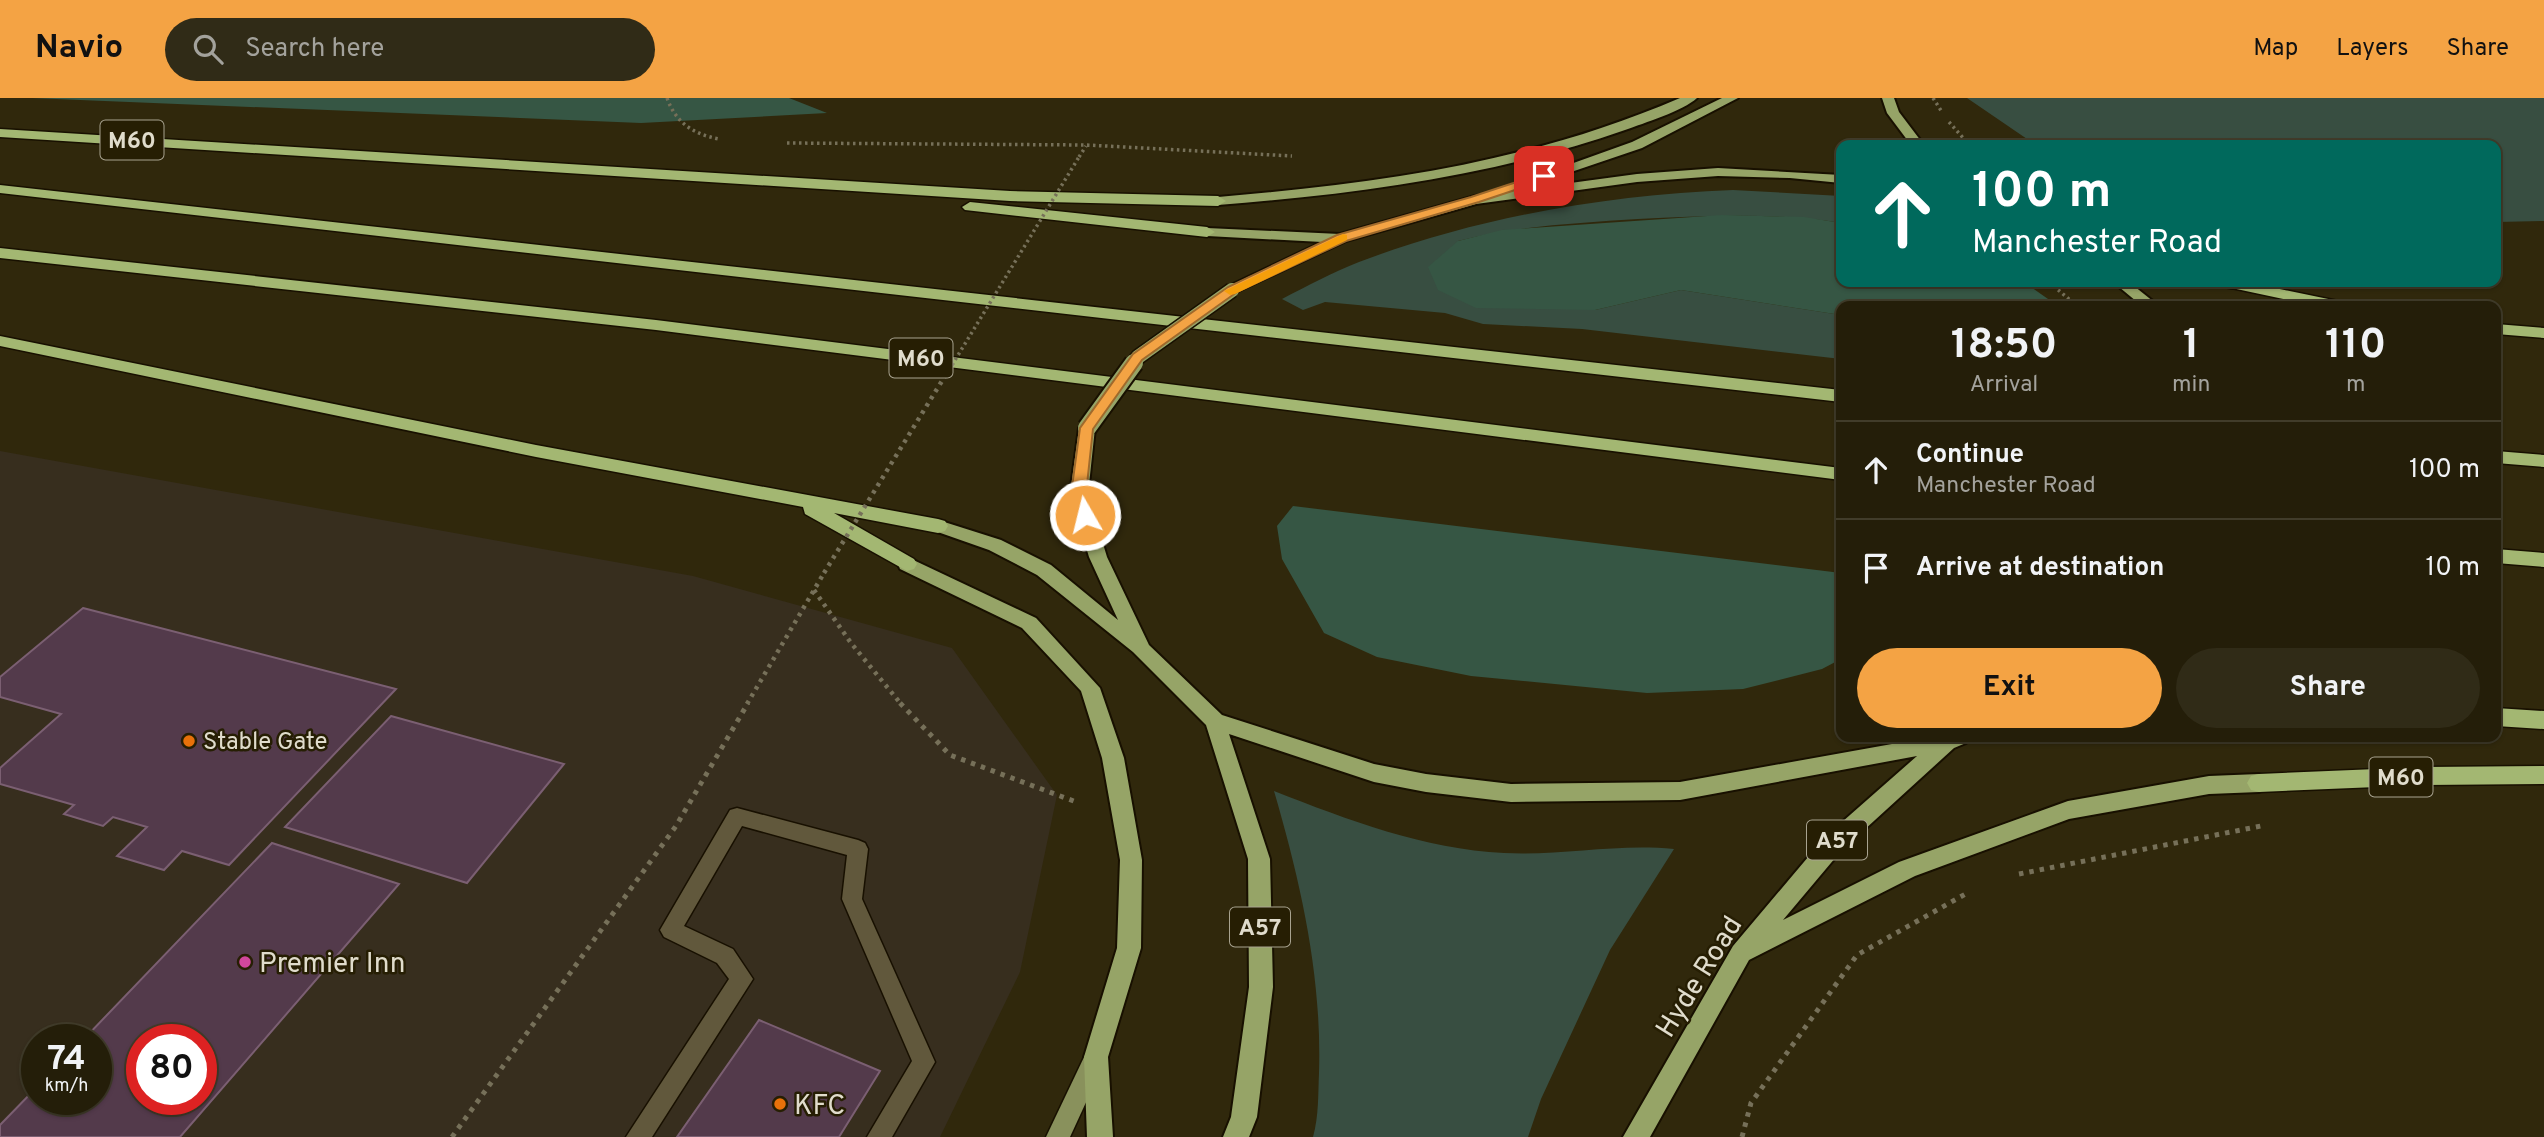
<!DOCTYPE html>
<style>
:root{--surface:#241e09;--page:#302b17;--text:#f1f3f6;--muted:#a3a29c;--line:#413c2a;--accent:#f4a344}
body{margin:0;font-family:Overpass,sans-serif;background:var(--page);color:var(--text);height:100vh;display:flex;flex-direction:column;font-size:26px;white-space:nowrap}
*{box-sizing:border-box;margin:0}
p{font-size:23px;color:var(--muted)}
.icon{flex:none;width:38px;height:38px;fill:none;stroke:currentColor;stroke-width:2;stroke-linecap:round;stroke-linejoin:round}
.map{position:relative;flex:1;overflow:hidden}
.details{position:absolute;left:1836px;top:203px;width:665px;height:441px;display:flex;flex-direction:column;background:var(--surface);border-radius:14px;box-shadow:0 2px 5px #0004,0 0 0 2px var(--line)}
.details>*{flex:none}
.top-card{position:absolute;left:1836px;top:42px;width:665px;height:147px;border-radius:14px;box-shadow:0 2px 5px #0004,0 0 0 2px var(--line);background:#00695c;color:#fff;overflow:hidden}
.speed{position:absolute;left:21px;top:926px;display:flex;gap:14px;font-size:35px;font-weight:700;text-align:center}
.speed>*{display:grid;place-content:center;width:91px;height:91px;border-radius:50%;background:var(--surface);box-shadow:0 2px 5px #0004,0 0 0 2px var(--line);line-height:1}
.speed small{font-size:18px;font-weight:400}
.speed .limit{border:10px solid #d22;background:#fff;color:#111}
.pin{position:absolute;display:grid;place-items:center;width:60px;height:60px;color:#fff;margin:-30px;border-radius:14px;box-shadow:0 4px 10px #0006}
.me{position:absolute;width:77px;margin:-38px;rotate:352deg;stroke-linejoin:round;filter:drop-shadow(0 0 5px #0008)}
.turn{display:flex;align-items:center;gap:24px;height:147px;padding:0 21px;font-size:32px}
.turn .icon{width:91px;height:91px;stroke-width:2.5}
.turn b{display:block;font-size:49px;line-height:60px}
.eta{display:flex;justify-content:space-evenly;align-items:center;height:119px;text-align:center}
.eta b{font-size:42px;font-weight:700;line-height:49px}
.cta{display:flex;gap:14px;margin-top:auto;padding:14px 21px}
.cta a{flex:1;height:80px;border-radius:42px;background:var(--accent);color:#111;font-size:28px;font-weight:700;line-height:80px;text-align:center}
.cta a+a{background:var(--page);color:var(--text)}
ul{padding:0;list-style:none}
li{display:flex;align-items:center;gap:21px;height:98px;padding:0 21px;border-top:2px solid var(--line)}
li div{flex:1}
li b{display:block;font-size:26px}
li em{font-style:normal}
header{display:flex;align-items:center;gap:42px;box-sizing:border-box;height:98px;padding:0 35px;background:var(--accent);color:#111}
header strong{font-size:33px}
nav{display:flex;gap:38px;margin-inline-start:auto;font-size:24px}
.search{width:490px;height:63px;background:var(--page);display:flex;align-items:center;gap:18px;box-sizing:border-box;padding:0 24px;border-radius:38px;color:var(--muted);font-size:26px}
.map>svg:first-child{display:block}
.commercial{fill:#372e1e;fill-rule:evenodd}
.green{fill:#384e41}
.forest{fill:#365644}
.building{fill:#533a4b;stroke:#7b5f72;stroke-width:2;fill-rule:evenodd}
.lines{fill:none;stroke-linecap:round;stroke-linejoin:round}
.service-casing{stroke:#181000;stroke-width:3}
.primary-casing{stroke:#181000;stroke-width:3}
.trunk-casing{stroke:#181000;stroke-width:4}
.motorway-casing{stroke:#181000;stroke-width:3}
.path-far2{stroke:#767059;stroke-width:3.5;stroke-dasharray:2.5 3.5;stroke-linecap:butt}
.path-far1{stroke:#767059;stroke-width:4.5;stroke-dasharray:3.5 5;stroke-linecap:butt}
.path{stroke:#767059;stroke-width:5;stroke-dasharray:4.5 6;stroke-linecap:butt}
.service{fill:#61583c;fill-rule:evenodd}
.primary{fill:#89915c;fill-rule:evenodd}
.trunk{fill:#96a467;fill-rule:evenodd}
.motorway{fill:#a3b772;fill-rule:evenodd}
.trunk-bridge-far1-casing{stroke:#181000;stroke-width:17;stroke-linecap:butt}
.trunk-bridge-casing{stroke:#181000;stroke-width:22;stroke-linecap:butt}
.path-bridge-far1{stroke:#767059;stroke-width:3.5;stroke-dasharray:2.5 3.5;stroke-linecap:butt}
.path-bridge{stroke:#767059;stroke-width:4.5;stroke-dasharray:3.5 5;stroke-linecap:butt}
.trunk-bridge-far1{stroke:#96a467;stroke-width:14}
.trunk-bridge{stroke:#96a467;stroke-width:18}
.route{fill:#f4a344;stroke:#9f6a2c;stroke-width:2}
.slow{fill:#f59e0b}
.food-dot{fill:#e8710a;stroke:#261e03;stroke-width:2.5}
.hotel-dot{fill:#d1479c;stroke:#261e03;stroke-width:2.5}
.labels{text-anchor:middle;stroke-width:5;stroke-linejoin:round;paint-order:stroke}
.shield{fill:#261e03;stroke:#a8a390;stroke-width:2}
.shield-label{font-size:23px;font-weight:bold;fill:#e0dccc}
.poi-label{font-size:24px;fill:#e0dccc;stroke:#261e03;text-anchor:start}
.near-poi-label{font-size:28px;fill:#e0dccc;stroke:#261e03;text-anchor:start}
.near-street-label{font-size:28px;fill:#e0dccc;stroke:#261e03}
</style>
<header>
<strong>Navio</strong>
<div class="search"><svg class="icon" aria-label="search" viewBox="0 0 24 24"><circle cx="10" cy="10" r="6"/><path d="M15 15l6 6"/></svg>Search here</div>
<nav><a>Map</a><a>Layers</a><a>Share</a></nav>
</header>
<div class="map">
<svg width="2544" height="1039" viewBox="0 0 2544 1039">
<rect width="100%" height="100%" fill="#30280c"/>
<!-- commercial -->
<path class="commercial" d="M0 353 693 478 952 550 1057 697 1020 874 940 1039H0ZM37 942H96V1001H37ZM142 942H201V1001H142Z"/>
<!-- green -->
<path class="green" d="M1967 0H2544V123L2496 124V47H2036Z
M1733 92 1841 98V125C1773 114 1706 118 1638 121 1577 125 1517 128 1458 143L1595 212 1681 192 1841 217V261L1582 231 1483 226 1445 215 1325 204 1303 212 1282 201C1307 188 1333 174 1359 164 1478 119 1606 97 1733 92Z
M1274 693C1348 722 1424 751 1504 755 1561 758 1618 745 1674 751L1610 852 1541 1001 1528 1039H1313C1319 1018 1318 996 1319 975 1322 878 1301 786 1274 693Z"/>
<!-- forest -->
<path class="forest" d="M32 0H789L827 15 641 25Z
M1722 117 1804 119 1841 125V184H2024L2058 208H1841V217L1681 192 1595 212 1476 210 1438 192 1428 169 1458 143 1502 132Z
M1293 408 1841 475V561L1822 571 1743 591 1647 595 1471 578 1377 559 1324 535 1282 461 1277 428Z"/>
<!-- building -->
<path class="building" d="M83 510 396 591 229 767 182 753 164 772 117 758 147 729 113 719 103 728 64 716 74 707 0 686V670L61 616 0 599V579Z
M391 618 564 666 467 785 285 729Z
M272 745 399 786 180 1039H0V1027L37 989V1001H96V942H83ZM142 942H201V1001H142Z
M759 922 880 973 839 1039H677Z"/>
<g class="lines">
<!-- service casing -->
<g class="service-casing">
<path id="service" d="M737 710 858 742 865 745 868 751 862 801 935 964 892 1039H867L912 963 842 801 847 757 742 728 684 828 733 851 753 881 652 1039H626L729 881 717 865 664 839 660 832 730 712Z"/>
</g>
<!-- primary casing -->
<g class="primary-casing">
<path id="primary" d="M1094 952 1102 955 1105 963 1070 1039H1046L1086 955Z"/>
</g>
<!-- trunk casing -->
<g class="trunk-casing">
<path id="trunk" d="M1680 0H1697C1683 13 1644 25 1625 32 1493 78 1357 96 1218 107L1211 103 1218 99C1382 85 1528 65 1680 0Z
M1722 0H1738L1642 50 1521 91H1511L1509 88 1632 44Z
M1882 0H1894L1899 14 1924 47H1911L1887 15Z
M1718 70 1841 77V85L1790 80 1718 78 1637 84 1476 106 1346 143 1232 196 1227 195 1225 192 1227 189 1322 144 1207 138 1200 134 1207 130 1340 136 1475 98 1637 76Z
M2113 184H2129L2159 208H2142Z
M2212 184H2239L2240 186 2233 190 2214 187Z
M1087 325 1095 330 1088 396 1107 459 1149 547 1222 617 1374 666 1426 676 1511 686 1680 684 1931 639H1969L1966 645 1954 650 1841 753 1783 822 1899 764 2068 703 2209 678 2259 676 2267 679 2270 685 2267 691 2259 694 2209 696 2069 721 1915 778 1749 862 1650 1039H1623L1733 848 1825 739 1917 658 1680 702 1511 704 1426 694 1374 684 1229 636 1270 761 1273 889 1257 1019 1249 1039H1223L1231 1019 1249 889 1248 761 1206 627 1133 554 1037 477 989 452 932 432 929 428 932 424 938 422 1001 442 1051 467 1118 522 1089 459 1070 396 1079 330Z
M907 459 1036 520 1100 590 1124 660 1142 762 1141 850 1108 959 1113 1039H1087L1084 959 1117 850 1120 762 1102 660 1081 593 1022 530 900 471 898 466 900 461Z"/>
</g>
<!-- motorway casing -->
<g class="motorway-casing">
<path id="motorway" d="M0 31 1010 93 1218 98 1226 103 1218 108 1010 103 0 39Z
M0 87 1841 292V304L0 95Z
M970 104 1207 129 1215 134 1207 139 965 112 962 109Z
M0 150 656 222 1841 370V382L656 232 0 160Z
M2226 184H2246L2338 203 2346 208H2316L2227 189Z
M2496 226 2544 230V240L2496 236Z
M0 238 536 347 938 421 945 423 948 428 945 433 938 435 834 415 914 461 917 466 914 471 907 473 805 416 803 409 536 359 0 248Z
M2496 353 2544 357V369L2496 365Z
M2496 451 2544 455V469L2496 465Z
M2496 610 2544 613V631L2496 628Z
M2544 668V686L2425 687 2259 694 2251 692 2247 685 2251 678 2259 676 2425 669Z"/>
</g>
<!-- path-far2 -->
<path class="path-far2" d="M667 0C676 25 693 36 719 41
M1933 0 1942 14
M1949 24 1965 42
M787 45 1087 47 1292 58
M1079 59 1086 48
M2049 184 2077 208"/>
<!-- path-far1 -->
<path class="path-far1" d="M814 492 851 545 901 606
M747 606 824 475"/>
<!-- path -->
<path class="path" d="M900 605 950 657 1079 705
M2019 776 2261 728 2260 726
M452 1039 676 728 748 605
M1742 1039 1751 1005 1857 857 1969 794"/>
<!-- service -->
<use href="#service" class="service"/>
<!-- primary -->
<use href="#primary" class="primary"/>
<!-- trunk -->
<use href="#trunk" class="trunk"/>
<!-- motorway -->
<use href="#motorway" class="motorway"/>
<!-- trunk-bridge-far1 casing -->
<g class="trunk-bridge-far1-casing">
<path id="trunk-bridge-far1" d="M1132 267 1138 259 1232 192"/>
</g>
<!-- trunk-bridge casing -->
<g class="trunk-bridge-casing">
<path id="trunk-bridge" d="M1087 330 1134 265"/>
</g>
<!-- path-bridge-far1 -->
<path class="path-bridge-far1" d="M952 267 1079 59"/>
<!-- path-bridge -->
<path class="path-bridge" d="M824 475 953 265"/>
<!-- trunk-bridge-far1 -->
<use href="#trunk-bridge-far1" class="trunk-bridge-far1"/>
<!-- trunk-bridge -->
<use href="#trunk-bridge" class="trunk-bridge"/>
</g>
<!-- route -->
<path class="route" d="M1544 75 1550 78 1548 81 1479 104 1346 143 1237 194 1142 262 1093 331 1086 396 1092 417 1085 422 1080 420 1071 396 1080 330 1133 256 1228 189 1337 137 1471 99Z"/>
<!-- slow -->
<path class="slow" d="M1343 136 1347 137V142L1235 196 1230 197 1224 193Z"/>
<!-- markers -->
<g class="food-dot">
<circle cx="189" cy="643" r="7"/>
<circle cx="780" cy="1006" r="7"/>
</g>
<circle class="hotel-dot" cx="245" cy="864" r="7"/>
<g class="labels">
<!-- shield labels -->
<g class="shield">
<rect x="100.5" y="22.5" width="63" height="39" rx="5"/>
<rect x="889.5" y="240.5" width="63" height="39" rx="5"/>
<rect x="2369.5" y="659.5" width="63" height="39" rx="5"/>
<rect x="1807" y="722.5" width="60" height="39" rx="5"/>
<rect x="1230" y="809.5" width="60" height="39" rx="5"/>
</g>
<g class="shield-label">
<text x="132" y="50">M60</text>
<text x="921" y="268">M60</text>
<text x="2401" y="687">M60</text>
<text x="1837" y="750">A57</text>
<text x="1260" y="837">A57</text>
</g>
<!-- poi labels -->
<g class="poi-label">
<text x="203" y="651">Stable Gate</text>
</g>
<!-- near-poi labels -->
<g class="near-poi-label">
<text x="259" y="874">Premier Inn</text>
<text x="794" y="1016">KFC</text>
</g>
<!-- near-street labels -->
<g class="near-street-label">
<text transform="translate(1698 878) rotate(-58)" y="10">Hyde Road</text>
</g>
</g>
</svg>
<div class="speed"><div>74<small>km/h</small></div><div class="limit">80</div></div>
<div class="pin" style="left:1544px;top:78px;background:#d93025"><svg class="icon" aria-label="arrive" viewBox="0 0 24 24"><path d="M6 21V4h12l-3 4 3 4H6"/></svg></div>
<svg class="me" style="left:1085px;top:417px" viewBox="-20 -20 40 40"><circle r="17" fill="#f4a344" stroke="#fff" stroke-width="3"/><path d="M0-11L8 9 0 5-8 9z" fill="#fff"/></svg>
<div class="top-card">
<div class="turn"><svg class="icon" aria-label="ahead" viewBox="0 0 24 24"><path d="M12 20V5M6 11l6-6 6 6"/></svg><div><b>100 m</b>Manchester Road</div></div>
</div>
<section class="details">
<div class="eta">
<div><b>18:50</b><p>Arrival</p></div>
<div><b>1</b><p>min</p></div>
<div><b>110</b><p>m</p></div>
</div>
<ul>
<li><svg class="icon" aria-label="ahead" viewBox="0 0 24 24"><path d="M12 20V5M6 11l6-6 6 6"/></svg><div><b>Continue</b><p>Manchester Road</p></div><em>100 m</em></li>
<li><svg class="icon" aria-label="arrive" viewBox="0 0 24 24"><path d="M6 21V4h12l-3 4 3 4H6"/></svg><div><b>Arrive at destination</b></div><em>10 m</em></li>
</ul>
<div class="cta"><a>Exit</a><a>Share</a></div>
</section>
</div>
